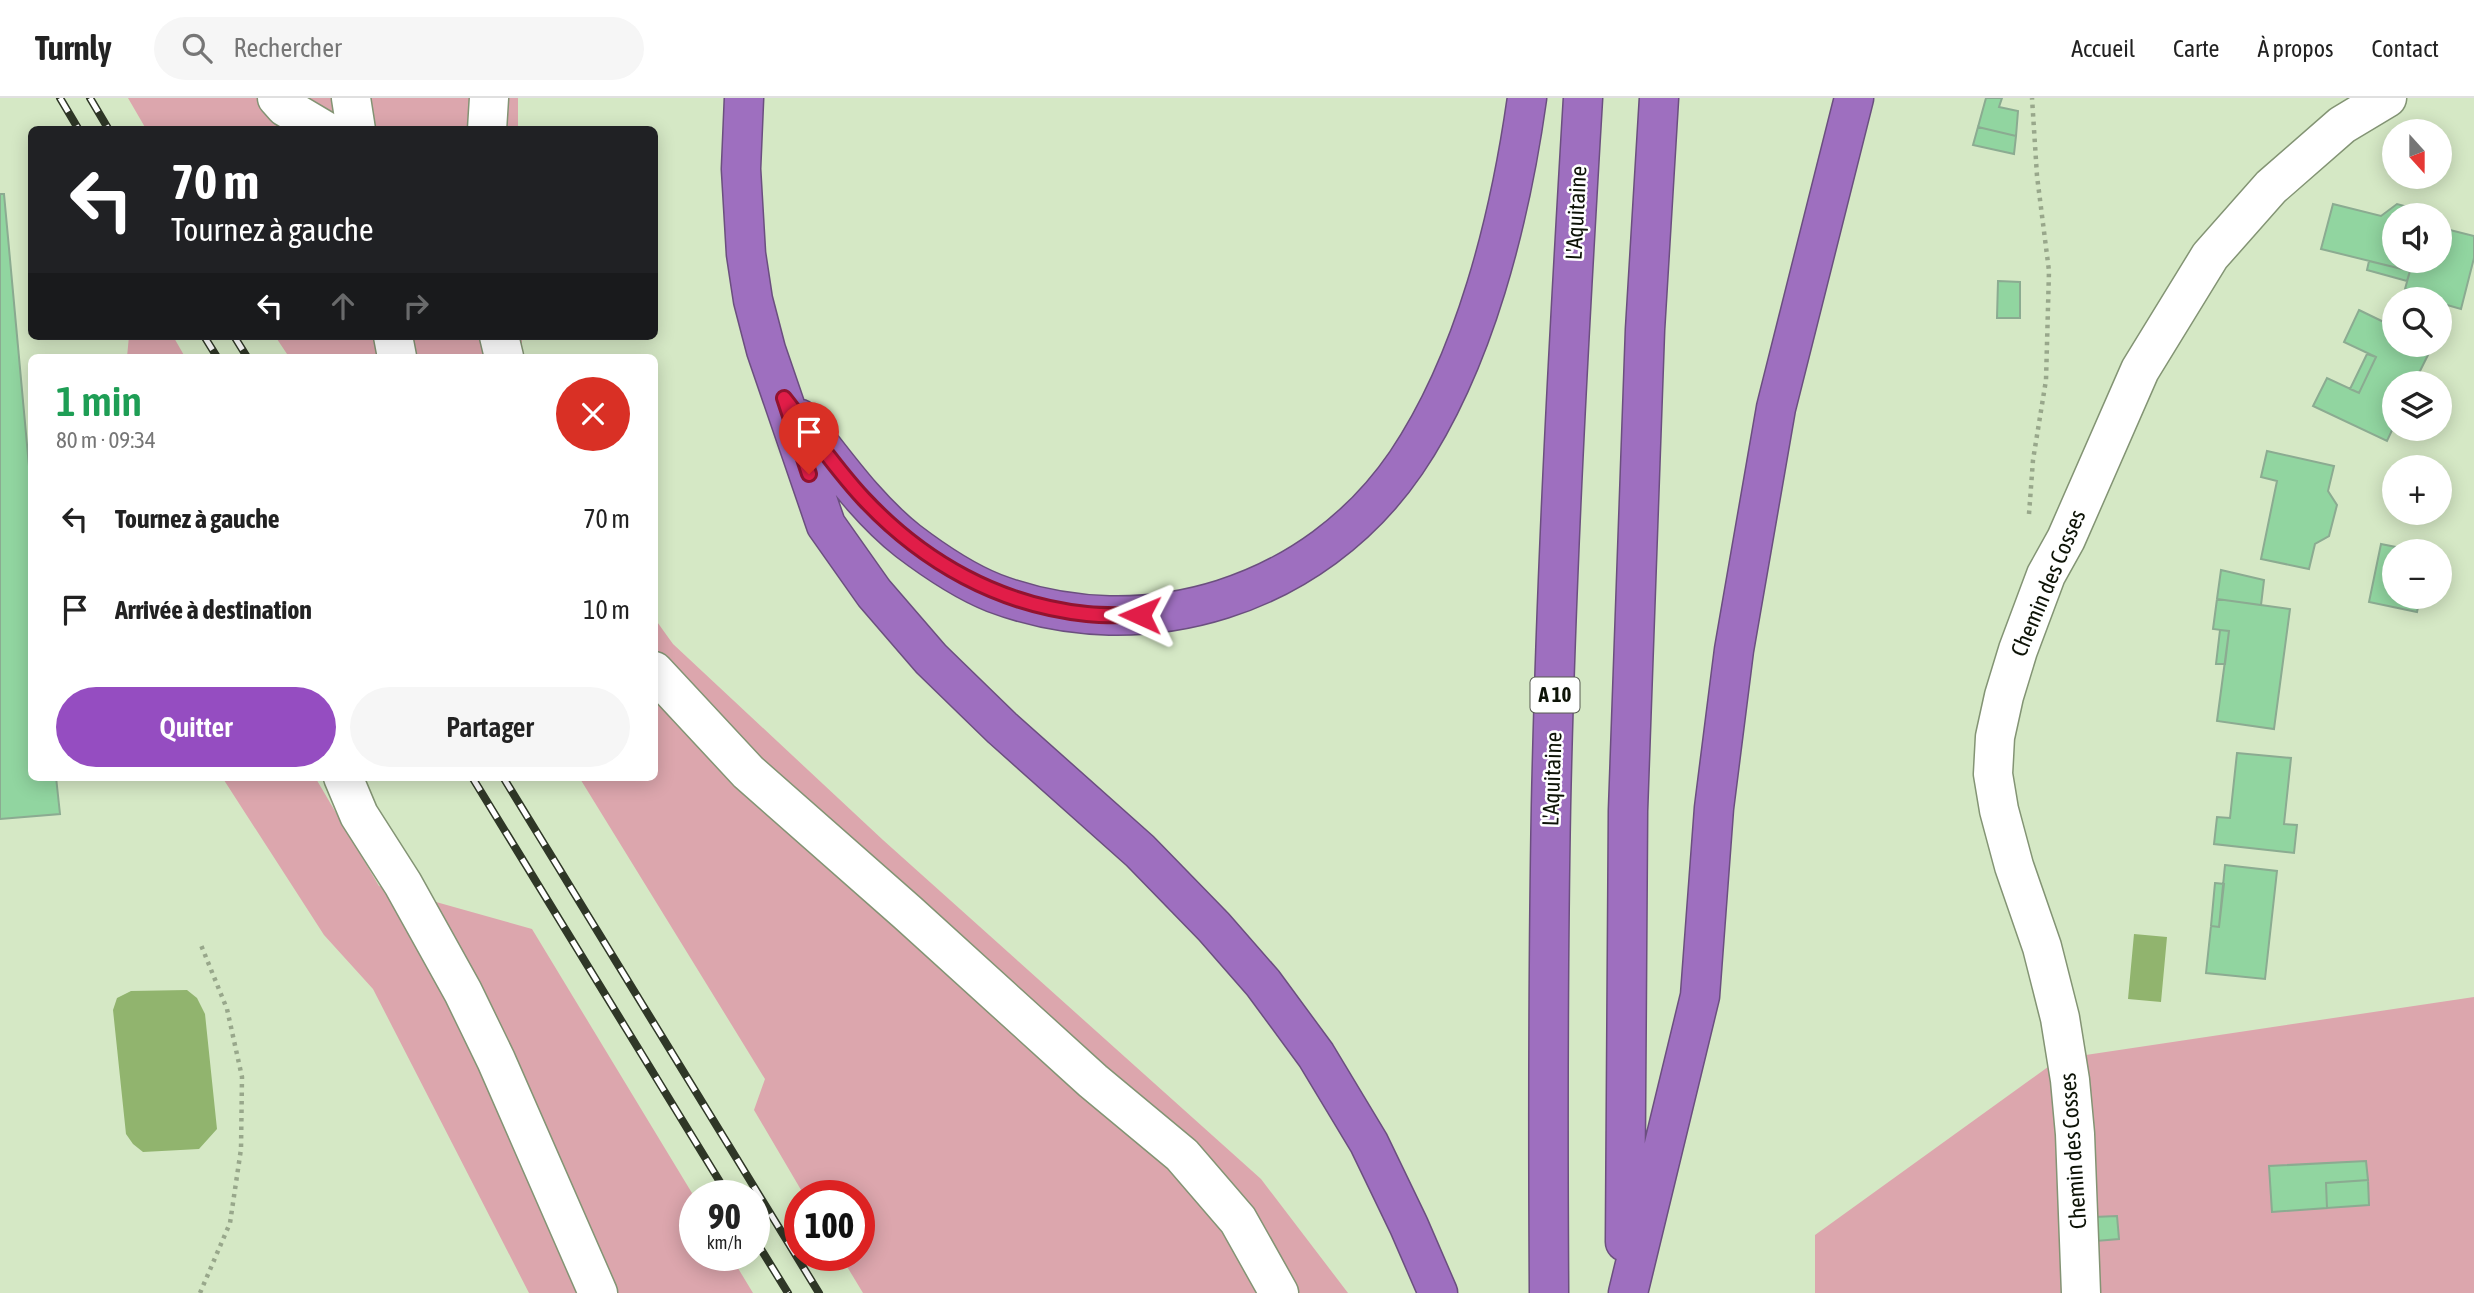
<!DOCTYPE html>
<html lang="fr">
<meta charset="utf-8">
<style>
:root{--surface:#fff;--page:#f6f6f6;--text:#222;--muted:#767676;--line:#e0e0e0;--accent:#954dc1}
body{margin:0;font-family:"Asap Condensed",sans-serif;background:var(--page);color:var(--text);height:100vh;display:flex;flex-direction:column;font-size:26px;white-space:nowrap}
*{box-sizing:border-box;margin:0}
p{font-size:23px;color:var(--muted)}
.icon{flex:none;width:38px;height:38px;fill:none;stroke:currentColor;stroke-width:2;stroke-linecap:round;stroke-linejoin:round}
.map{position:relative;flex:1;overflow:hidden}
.drawer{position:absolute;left:28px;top:256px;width:630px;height:427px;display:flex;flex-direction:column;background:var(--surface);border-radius:10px;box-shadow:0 4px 18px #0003}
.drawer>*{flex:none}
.guide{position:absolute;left:28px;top:28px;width:630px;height:214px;border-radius:10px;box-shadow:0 4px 18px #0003;background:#202124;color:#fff;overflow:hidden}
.needle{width:46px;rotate:159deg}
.fabs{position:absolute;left:2382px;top:21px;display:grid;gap:14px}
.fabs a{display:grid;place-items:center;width:70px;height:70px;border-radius:50%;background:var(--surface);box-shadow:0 4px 18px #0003;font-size:35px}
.speed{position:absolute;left:679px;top:1082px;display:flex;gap:14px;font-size:35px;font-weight:700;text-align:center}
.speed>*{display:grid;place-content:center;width:91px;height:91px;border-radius:50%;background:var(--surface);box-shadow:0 4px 18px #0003;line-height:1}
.speed small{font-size:18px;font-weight:400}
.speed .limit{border:10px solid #d22;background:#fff;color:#111}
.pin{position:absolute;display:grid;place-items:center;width:60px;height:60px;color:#fff;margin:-72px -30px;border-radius:50% 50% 50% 0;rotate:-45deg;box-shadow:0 0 7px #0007}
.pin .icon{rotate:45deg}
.me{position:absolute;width:77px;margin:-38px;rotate:271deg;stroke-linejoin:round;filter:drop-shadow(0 0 5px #0008)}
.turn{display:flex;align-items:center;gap:24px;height:147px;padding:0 28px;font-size:32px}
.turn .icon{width:91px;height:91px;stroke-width:2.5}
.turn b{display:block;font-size:49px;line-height:60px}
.lanes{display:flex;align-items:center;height:66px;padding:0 28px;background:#0003;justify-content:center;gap:35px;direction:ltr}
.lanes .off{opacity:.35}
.round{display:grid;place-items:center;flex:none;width:74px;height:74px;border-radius:37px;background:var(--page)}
.headline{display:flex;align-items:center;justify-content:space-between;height:119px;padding:0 28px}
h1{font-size:42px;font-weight:600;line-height:52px;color:#1e9e55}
.button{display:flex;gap:14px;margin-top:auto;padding:14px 28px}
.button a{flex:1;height:80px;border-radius:42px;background:var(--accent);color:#fff;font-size:28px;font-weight:600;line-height:80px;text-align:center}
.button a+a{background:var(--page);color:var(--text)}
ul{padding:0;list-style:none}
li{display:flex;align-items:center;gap:21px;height:91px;padding:0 28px}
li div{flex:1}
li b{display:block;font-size:26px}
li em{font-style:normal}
header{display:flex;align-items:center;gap:42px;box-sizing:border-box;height:98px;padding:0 35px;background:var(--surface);border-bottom:2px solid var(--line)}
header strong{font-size:33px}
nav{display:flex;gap:38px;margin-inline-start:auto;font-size:24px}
.search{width:490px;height:63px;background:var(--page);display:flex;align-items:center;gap:18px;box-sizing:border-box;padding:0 24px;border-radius:38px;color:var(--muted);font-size:26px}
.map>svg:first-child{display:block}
.green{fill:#dca6ad}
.water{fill:#91b46e}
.building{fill:#91d5a0;stroke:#8bab91;stroke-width:2}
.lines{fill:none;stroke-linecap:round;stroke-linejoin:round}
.minor-casing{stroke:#839474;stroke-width:41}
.highway-casing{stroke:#6b4f7f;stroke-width:41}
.path{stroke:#98a78b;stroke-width:4.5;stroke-dasharray:3.5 5;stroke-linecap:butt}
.minor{stroke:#fff;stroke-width:38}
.highway{stroke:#9e6fbf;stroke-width:38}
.rail-casing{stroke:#2f3727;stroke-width:8}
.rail{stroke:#fff;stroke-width:5;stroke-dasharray:16;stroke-linecap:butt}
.route-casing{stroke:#92132f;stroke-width:18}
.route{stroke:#e11d48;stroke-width:12}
.labels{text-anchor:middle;stroke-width:5;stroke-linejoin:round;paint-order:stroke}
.shield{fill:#fff;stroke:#565a51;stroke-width:2}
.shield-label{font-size:21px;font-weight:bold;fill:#0d1307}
.street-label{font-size:23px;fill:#0d1307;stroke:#fff}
</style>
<header>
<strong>Turnly</strong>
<div class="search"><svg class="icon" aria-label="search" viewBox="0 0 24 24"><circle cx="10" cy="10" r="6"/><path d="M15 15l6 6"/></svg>Rechercher</div>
<nav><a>Accueil</a><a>Carte</a><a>À propos</a><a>Contact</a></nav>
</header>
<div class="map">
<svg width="2474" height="1195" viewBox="0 0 2474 1195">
<rect width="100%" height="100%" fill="#d5e8c5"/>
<!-- green -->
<path class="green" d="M128 0H518V31H146Z
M129 238H173L185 259H127Z
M275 238H522V251L525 259H289Z
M655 521 673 546 883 742 1261 1081 1348 1195H863L840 1157H859V1097H804L754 1012 765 981 579 679H654Z
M222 679H315L379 788 532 831 695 1100V1157H730L753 1195H529L373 891 324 837Z
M2474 899V1195H1815V1137L2059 961Z"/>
<!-- water -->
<path class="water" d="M2134 836 2167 839 2161 904 2128 901Z
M187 892 197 900 205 916 217 1031 199 1051 143 1054 133 1046 126 1036 113 912 117 900 131 893Z"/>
<!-- building -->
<path class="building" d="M1986 0H2002L1999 9 2018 13 2016 38 1978 29Z
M1978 29 2016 38 2014 56 1973 47Z
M0 96H4L32 401V679H56L60 716 0 721Z
M2333 106 2381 118 2397 106 2427 114 2426 117H2394V163H2440V139L2449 142 2450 132 2474 138V160L2461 211 2440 205V201H2433L2434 198 2405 191 2410 173 2321 151Z
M2369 163 2410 173 2407 183 2367 172Z
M1998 183 2020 184V220H1997Z
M2359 212 2394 229V247H2433L2414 285H2394V328L2387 343 2313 308 2327 280 2359 295 2376 259 2344 244Z
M2367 256 2376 259 2359 295 2350 291Z
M2267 353 2334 368 2328 393 2337 407 2329 438 2315 446 2309 471 2261 461 2277 383 2261 379Z
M2381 446 2416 453H2394V499H2420L2417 514 2369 504Z
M2221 472 2264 482 2261 507 2217 501Z
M2217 501 2290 511 2274 631 2217 623 2229 533 2213 531Z
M2220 532 2229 533 2225 566H2216Z
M2237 655 2291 660 2284 726 2297 727 2294 755 2214 746 2217 719 2230 720Z
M2225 767 2277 773 2265 881 2206 875 2211 828 2219 829Z
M2215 785 2224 786 2219 829 2211 828Z
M2366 1063 2368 1082 2326 1085 2327 1110 2272 1114 2269 1068Z
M2368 1082 2369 1107 2327 1110 2326 1085Z
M2117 1118 2119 1141 2096 1143 2094 1119Z"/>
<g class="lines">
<!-- minor casing -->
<g class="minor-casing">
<path id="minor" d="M277 0 285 9 324 32
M351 0 356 32
M487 32 489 0
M393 238 397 259
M499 238 504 259
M654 573 748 674 908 815 1093 983 1182 1057 1238 1122 1279 1195
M343 679 359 717 403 786 463 894 496 962 598 1195
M2081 1195 2075 1036 2070 982 2060 920 2042 849 2014 768 1999 712 1993 676 1995 639 2004 598 2018 552 2046 477 2066 441 2140 272 2210 158 2271 89 2342 27 2387 0"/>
</g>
<!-- highway casing -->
<g class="highway-casing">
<path id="highway" d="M744 0 741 71 746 156 753 202 766 252 826 427 874 495 931 561 1002 630 1140 753 1214 829 1263 885 1316 957 1369 1045 1409 1128 1438 1195
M800 321C834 363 865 409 908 443 933 462 964 483 994 495 1145 552 1315 498 1406 365 1475 263 1510 121 1527 0
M1625 1144 1628 713 1645 232 1659 0
M1549 1195C1548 1033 1548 871 1551 708 1556 472 1569 236 1583 0
M1628 1195 1700 898 1714 710 1734 552 1776 310 1854 0"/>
</g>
<!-- path -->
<path class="path" d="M2029 416 2033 362 2046 282 2049 173 2037 78 2032 0
M200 1195 230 1125 241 1051 242 979 227 911 201 847"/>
<!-- minor -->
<use href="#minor" class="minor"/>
<!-- highway -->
<use href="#highway" class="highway"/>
<!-- rail casing -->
<g class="rail-casing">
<path id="rail" d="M60 0 79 32
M90 0 109 32
M204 238 217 259
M234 238 247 259
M472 679 728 1097
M503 679 819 1195
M754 1140 788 1195"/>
</g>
<!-- rail -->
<use href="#rail" class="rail"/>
</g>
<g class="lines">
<!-- route casing -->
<g class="route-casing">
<path id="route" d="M809 376 784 300C810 333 835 370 864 401 923 464 999 507 1087 516 1104 518 1122 517 1140 517"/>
</g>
<!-- route -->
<use href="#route" class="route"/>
</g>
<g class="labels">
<!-- shield labels -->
<rect class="shield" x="1530.5" y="579.5" width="49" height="35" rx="5"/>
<g class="shield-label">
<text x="1555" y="604">A 10</text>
</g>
<!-- street labels -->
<g class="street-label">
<text transform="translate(1576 115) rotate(-87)" y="8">L'Aquitaine</text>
<text transform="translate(2048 485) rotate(-67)" y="8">Chemin des Cosses</text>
<text transform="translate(1552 681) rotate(-88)" y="8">L'Aquitaine</text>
<text transform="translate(2073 1053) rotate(-94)" y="8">Chemin des Cosses</text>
</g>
</g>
</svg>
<div class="fabs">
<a><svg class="needle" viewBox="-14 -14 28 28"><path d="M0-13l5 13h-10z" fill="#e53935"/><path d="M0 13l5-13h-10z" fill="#767676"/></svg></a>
<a><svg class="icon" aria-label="sound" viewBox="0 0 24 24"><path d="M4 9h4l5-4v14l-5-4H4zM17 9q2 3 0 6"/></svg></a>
<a><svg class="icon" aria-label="search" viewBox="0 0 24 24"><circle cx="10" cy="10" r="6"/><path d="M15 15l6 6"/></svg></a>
<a><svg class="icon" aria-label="layers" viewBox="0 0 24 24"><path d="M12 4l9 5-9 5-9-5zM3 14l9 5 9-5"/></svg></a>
<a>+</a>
<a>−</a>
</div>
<div class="speed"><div>90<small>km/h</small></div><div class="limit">100</div></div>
<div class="pin" style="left:809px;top:376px;background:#d93025"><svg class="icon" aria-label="arrive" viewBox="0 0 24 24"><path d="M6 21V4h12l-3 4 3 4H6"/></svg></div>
<svg class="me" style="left:1140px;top:517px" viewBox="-20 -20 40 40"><path d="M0-17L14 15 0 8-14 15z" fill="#e11d48" stroke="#fff" stroke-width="4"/></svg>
<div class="guide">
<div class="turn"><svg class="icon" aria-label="left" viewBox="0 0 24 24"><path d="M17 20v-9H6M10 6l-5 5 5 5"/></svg><div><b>70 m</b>Tournez à gauche</div></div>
<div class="lanes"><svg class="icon" aria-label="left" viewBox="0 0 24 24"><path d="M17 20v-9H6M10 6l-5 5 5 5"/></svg><svg class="icon off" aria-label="ahead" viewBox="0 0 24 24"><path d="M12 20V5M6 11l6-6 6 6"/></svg><svg class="icon off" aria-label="right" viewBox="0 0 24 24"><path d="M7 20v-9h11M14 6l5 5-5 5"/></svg></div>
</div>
<section class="drawer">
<div class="headline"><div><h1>1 min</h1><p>80 m · 09:34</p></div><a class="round" style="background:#d93025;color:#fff"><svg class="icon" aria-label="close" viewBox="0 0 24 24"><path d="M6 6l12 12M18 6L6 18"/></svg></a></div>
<ul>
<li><svg class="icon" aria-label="left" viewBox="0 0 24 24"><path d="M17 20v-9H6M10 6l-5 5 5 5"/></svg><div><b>Tournez à gauche</b></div><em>70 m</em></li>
<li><svg class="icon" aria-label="arrive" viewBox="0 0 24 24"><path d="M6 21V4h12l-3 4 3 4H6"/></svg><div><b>Arrivée à destination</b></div><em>10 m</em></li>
</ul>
<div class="button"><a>Quitter</a><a>Partager</a></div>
</section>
</div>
